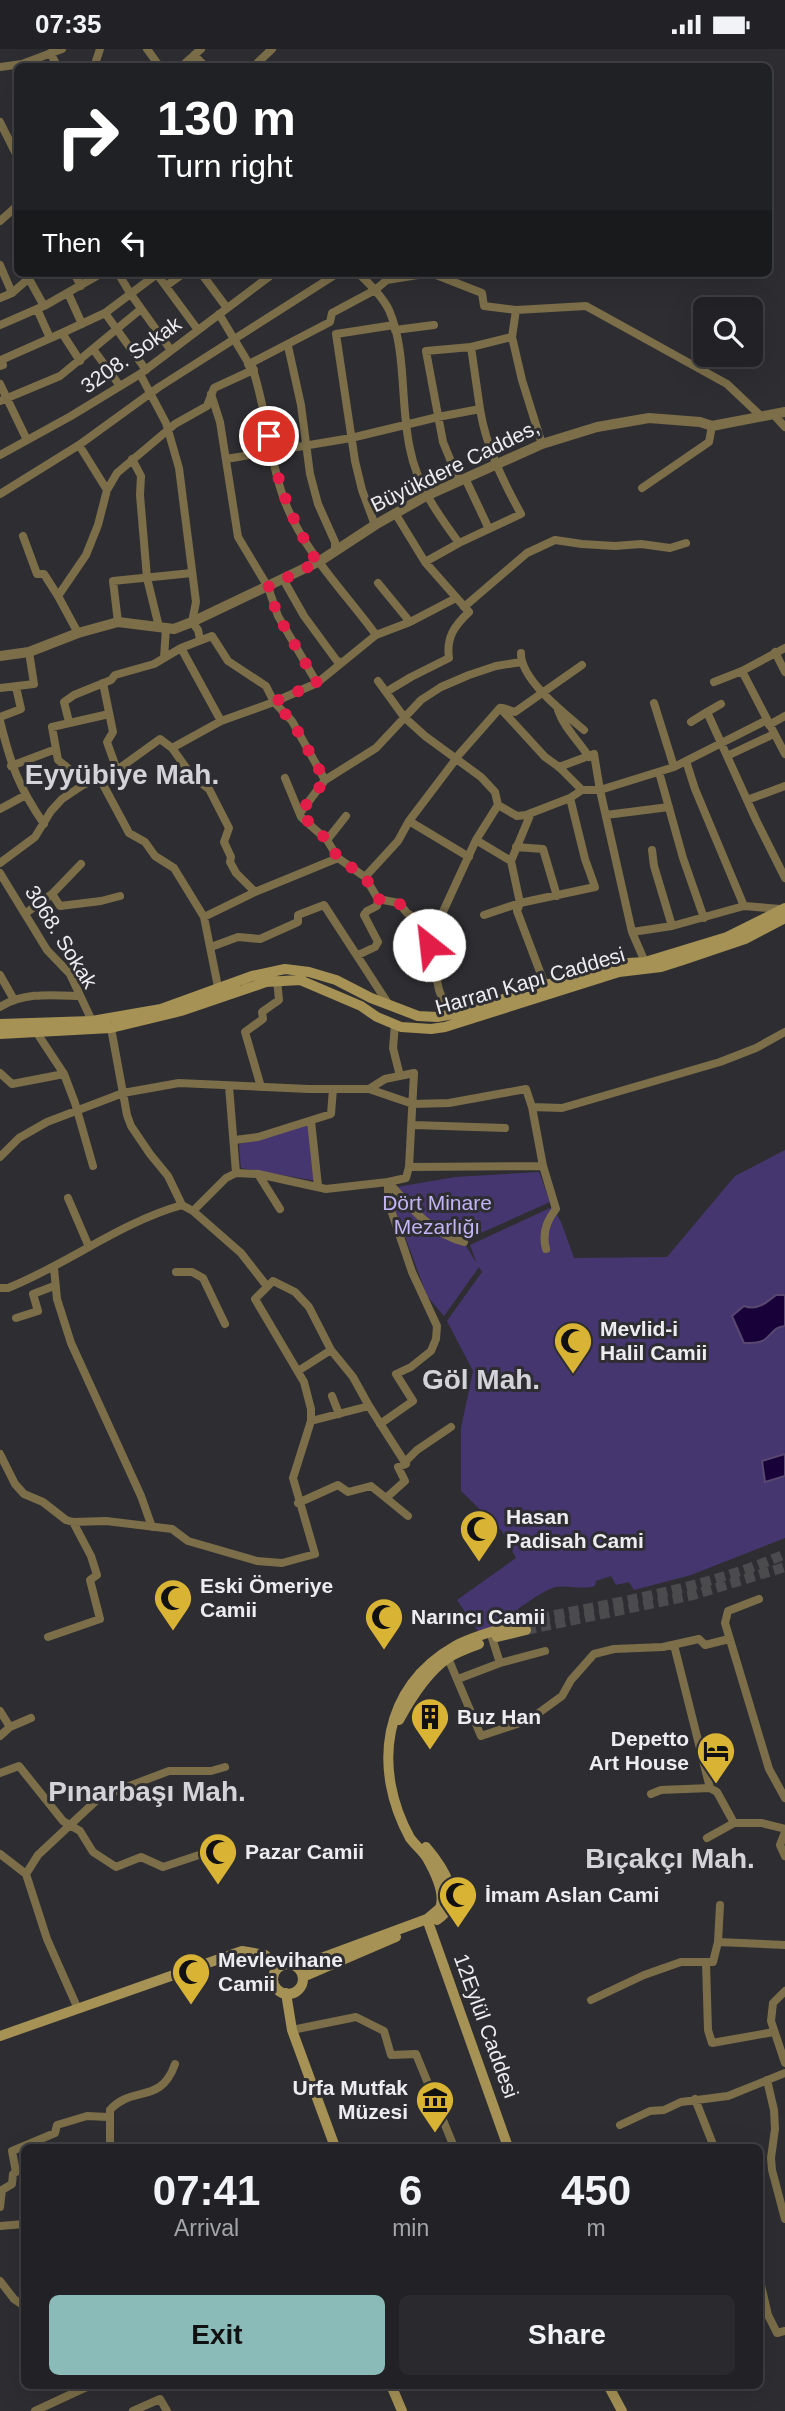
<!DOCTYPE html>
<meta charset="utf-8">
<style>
:root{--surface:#222226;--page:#2a2a2e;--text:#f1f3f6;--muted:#a2a4a7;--line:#3f3f43;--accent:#8bbbb9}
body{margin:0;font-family:Helvetica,sans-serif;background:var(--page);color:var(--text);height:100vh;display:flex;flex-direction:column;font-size:26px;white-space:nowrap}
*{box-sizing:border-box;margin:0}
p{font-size:23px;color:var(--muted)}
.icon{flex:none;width:38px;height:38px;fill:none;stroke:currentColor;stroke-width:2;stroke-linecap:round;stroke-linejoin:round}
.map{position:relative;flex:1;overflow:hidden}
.panel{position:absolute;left:21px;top:2095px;width:742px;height:245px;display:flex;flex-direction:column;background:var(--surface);border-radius:10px;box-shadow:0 7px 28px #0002,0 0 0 2px var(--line)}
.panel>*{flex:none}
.banner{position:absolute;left:14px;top:14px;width:758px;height:214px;border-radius:10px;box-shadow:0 7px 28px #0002,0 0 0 2px var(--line);background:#202124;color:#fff;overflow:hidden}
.controls{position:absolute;left:693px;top:248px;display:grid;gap:14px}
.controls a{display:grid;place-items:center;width:70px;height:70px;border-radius:10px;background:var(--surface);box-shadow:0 7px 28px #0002,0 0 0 2px var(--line);font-size:35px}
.pin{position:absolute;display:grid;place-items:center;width:60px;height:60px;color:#fff;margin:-30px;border:4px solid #fff;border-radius:50%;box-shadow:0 2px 7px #0007}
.me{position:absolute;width:77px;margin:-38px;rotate:331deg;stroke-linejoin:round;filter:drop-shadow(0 0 5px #0008)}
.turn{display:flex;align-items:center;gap:24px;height:147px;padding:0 28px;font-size:32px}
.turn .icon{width:91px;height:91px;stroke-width:2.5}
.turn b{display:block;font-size:49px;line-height:60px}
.then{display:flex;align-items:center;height:66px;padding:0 28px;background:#0003;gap:14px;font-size:26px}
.eta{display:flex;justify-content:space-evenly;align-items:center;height:119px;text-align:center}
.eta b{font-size:42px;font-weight:800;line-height:49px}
.primary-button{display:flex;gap:14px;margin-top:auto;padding:14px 28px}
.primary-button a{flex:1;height:80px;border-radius:10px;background:var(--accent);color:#111;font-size:28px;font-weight:800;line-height:80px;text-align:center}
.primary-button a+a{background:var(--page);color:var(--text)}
.status{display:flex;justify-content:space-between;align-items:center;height:49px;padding:0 35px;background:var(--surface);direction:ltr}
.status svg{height:19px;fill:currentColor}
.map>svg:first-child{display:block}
.green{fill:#463670}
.water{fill:#180139;stroke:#584870;stroke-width:2}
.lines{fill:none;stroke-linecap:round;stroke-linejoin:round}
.secondary-tunnel{stroke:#4b4b4e;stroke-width:10;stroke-dasharray:10 5;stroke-linecap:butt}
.minor{stroke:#7b6e49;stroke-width:8}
.tertiary{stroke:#7b6e49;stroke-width:10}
.secondary{stroke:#a69255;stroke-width:10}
.route{stroke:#e11d48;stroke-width:12;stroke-dasharray:0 21.6}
.labels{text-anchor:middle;stroke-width:6;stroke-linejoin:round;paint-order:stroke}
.street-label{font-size:21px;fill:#ededf0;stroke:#2e2e32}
.park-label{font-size:21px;fill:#c2b4f5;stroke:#2e2e32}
.poi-label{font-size:21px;font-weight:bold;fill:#ededf0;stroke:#2e2e32;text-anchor:start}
.district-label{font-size:28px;font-weight:bold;fill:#d4d3d9;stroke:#2e2e32}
</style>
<div class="status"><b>07:35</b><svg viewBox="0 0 49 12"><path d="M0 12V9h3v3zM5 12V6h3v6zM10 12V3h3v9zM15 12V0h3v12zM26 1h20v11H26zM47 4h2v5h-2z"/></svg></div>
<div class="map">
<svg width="785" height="2362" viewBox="0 0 785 2362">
<rect width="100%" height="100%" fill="#2e2e32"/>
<!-- green -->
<path class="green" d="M310 1075 317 1132 241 1119 239 1095 270 1088Z
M785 1101V1489L691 1526 634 1541 629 1533 616 1536 611 1527 596 1532 595 1537C582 1541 569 1536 556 1538 538 1542 498 1576 482 1588L457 1551 516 1509 502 1482 461 1442V1379L473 1322 447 1272 482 1223 479 1218 444 1267 427 1247 392 1152 397 1138 455 1128 539 1123 550 1153 463 1192 477 1215 470 1196 552 1158 561 1173 574 1209 667 1208 735 1127Z"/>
<!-- water -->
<path class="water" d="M776 1246H785V1277C773 1278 773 1285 764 1291 759 1294 750 1294 744 1294L732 1267 744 1257C757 1262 766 1254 776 1246Z
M785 1405V1427L765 1433 762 1412Z"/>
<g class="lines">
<!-- secondary-tunnel -->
<path class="secondary-tunnel" d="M525 1572C607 1555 709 1539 785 1505
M526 1581 693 1546 785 1518"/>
<!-- minor -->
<path class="minor" d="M147 0 160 18
M50 4 58 18
M194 6 206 18
M0 18 22 15 62 0
M94 18 100 0
M181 18 201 0
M253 18 272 0
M0 73 18 109
M0 172 18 156
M0 216 12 244
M74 224 81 237
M118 224 130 244 170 300
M156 224 198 281
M201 224 227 259
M358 224C370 235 382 247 389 261 407 302 400 356 410 400 417 436 437 464 459 494L425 513
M431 224 482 244 484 257 516 261 586 257 727 335 762 368
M29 230 44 257
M166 237 184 224
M68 244 82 275
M0 249 12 244 35 224
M37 260 50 289
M516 261 512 288 522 331 542 395
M105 264 146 321
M219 265 249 315 330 273 332 264 375 241 387 231 430 224
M0 276 46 256 102 224
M395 281 434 276
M62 284 105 264 157 225
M288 297 301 356 310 425 318 455 335 493V501
M471 298 512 288
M93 300 120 337
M0 317 3 316 1 311 62 284 80 312
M140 325 166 374 179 419 196 553 192 573 198 581 200 590
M0 335 27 391
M211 345 220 373 238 488 268 538 278 567 317 634
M0 352 60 327 141 260
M774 366 785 378
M79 396 107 441
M0 406 71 367 140 325 274 224
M132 410 141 427 140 446 147 529 159 578
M226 410 351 389 438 368 480 360C486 398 503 432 521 465L459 494
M465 429 489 480
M459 432 443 393 426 302 471 298 480 360
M642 439 709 393 712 377
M0 445 79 396 159 338 338 224
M375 476 362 441 355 412 336 285 394 276
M23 487 37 525H44L58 547
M283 530 304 567 337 612 341 613
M378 534 410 573
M464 558 527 504 555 491 582 495 615 497 641 495 670 499 686 494
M118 573 113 532 192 524
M78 584 58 547 86 506 98 476 107 441 117 424 175 375 207 357 214 339 253 321C268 366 269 414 287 458 307 506 346 545 376 586
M181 599 221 672
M775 603 785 623
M521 604C520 630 565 665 584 681
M164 609 166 579
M742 622 785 705
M378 632 404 668 425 687 481 728 495 743 498 756 517 767 526 766 570 749 582 741H600L674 718 767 671
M714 633 742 622 785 599
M103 634 113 683 107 693 117 721
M0 639 34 635 29 603
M386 643 411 628 449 609C446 589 454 577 469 563L425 513 395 464
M654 654 674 718
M500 659 545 708 559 718 582 741
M503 659 515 663 582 616
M558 661C564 679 579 692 589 708
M707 663 721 655
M0 668 21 660 16 638
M0 672C11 716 18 737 44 775
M69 673 64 653 74 646 111 631 115 626 154 615 181 599 212 587 228 612 266 637 274 653 292 672 325 731
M691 673 707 663 757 773 785 829
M769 676 785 667
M172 699 221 672 274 653 317 634 376 586 410 573 456 549
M727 707 774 685
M456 709 500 659
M686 712 695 740 744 857
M11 717 56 700
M559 718 594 705 600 741 632 883 645 913
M659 723 683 809 704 869
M99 728 129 784 145 793 155 807 174 819 204 868 218 938
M285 729 301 768 327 791 338 809 365 828 378 850 377 857 367 862 364 866 378 893 375 898 358 906
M83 736 74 724 58 711 52 678 109 665
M747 751 785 737
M0 760 24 747
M300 764 325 731 376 699 421 651 441 638 469 626 496 617 521 613
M531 764 511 812 520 854 517 862 545 936
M606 766 669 758
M409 772 469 808
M327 791 346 767
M476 791 511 812
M516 798 543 800 557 847
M652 801 654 817 672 877
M0 814 35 788 51 762 62 750 83 736 117 721 160 690 172 699 192 727 209 740 229 779 224 793 231 808 230 813 236 824 255 843
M0 824 47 901 70 925 92 972
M365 828 398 792 409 772 456 710
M52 845 60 857 101 852 120 847
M378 850 399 854 407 864 426 876
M26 864 52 845 81 815
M484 866 520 854 595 838 585 810 570 749
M204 868 255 843 338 809
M632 883 672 877 744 857 781 860
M211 898 238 888 260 890 298 873V866L324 856 389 956
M0 926 13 949
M0 958C23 943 52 946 79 947
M457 964 444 954 439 941 426 876 441 867 476 791 498 756
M395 975 393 999 400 1027
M111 979 127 1066 131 1077 150 1105 168 1127 182 1156 193 1162 241 1204 266 1236
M37 984 64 1025 75 1054 93 1117
M0 1024 12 1035 64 1025
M229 1037 236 1124
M261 1038 245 983 263 970 262 963 279 951 277 931
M369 1040 413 1055 449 1054 526 1040 532 1058 543 1117 556 1160C546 1172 542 1185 546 1200
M532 1058 562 1059 720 1013 756 999 785 983
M311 1072 318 1137
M413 1076 505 1079
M235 1091 258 1088 331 1065 333 1040
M0 1108 19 1089 47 1073 123 1044 179 1034 309 1040H369L385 1030 414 1024 409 1118
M258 1125 280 1160
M68 1149 89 1198
M193 1162 226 1129 236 1124 258 1125 326 1140 388 1133C411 1158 430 1184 464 1193
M54 1219 57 1250 71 1294 141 1447 152 1478
M176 1223H192L203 1229 225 1275
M0 1239H8C68 1215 119 1174 182 1156
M16 1269 38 1262 33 1245 54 1237
M298 1322 331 1301
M332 1347 339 1365
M311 1372 369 1357
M380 1375 413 1352 396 1325 411 1318 431 1302 436 1290 437 1277 412 1223 388 1152V1133L406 1129 409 1118 543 1117
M0 1405 15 1435 24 1445 43 1453 66 1471 73 1473 106 1472 172 1480 188 1492 257 1512 282 1514 315 1505 293 1429 311 1372V1360L304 1333 255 1250 273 1232 295 1243 309 1258 331 1301 353 1328 369 1357 406 1415 398 1418 405 1432 386 1449 408 1467
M405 1413 417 1401 451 1378
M298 1454 338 1436 348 1443 371 1437 386 1449
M759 1550 728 1562 725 1574 769 1720 785 1749
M48 1588 100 1570 90 1531 97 1526 91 1507 73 1473
M492 1589 500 1614 545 1602
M674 1596 710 1739 717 1743 734 1774H762L785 1780
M448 1609 481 1687 529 1671 562 1647 571 1631 594 1605 614 1600 663 1598 699 1590 705 1596 729 1590
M458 1630 500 1614
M0 1662 10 1678
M0 1687 10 1678 31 1669
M0 1724 19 1717 63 1772 80 1782 93 1803 116 1818 141 1808 163 1818 199 1806
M651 1745 661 1741 710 1739
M785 1783 780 1796 785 1807
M707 1789 734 1774
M0 1805 26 1825 47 1890 78 1960
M26 1825 38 1806 100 1748 169 1722H211L225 1718
M718 1893 720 1856
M706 1914 708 1981 712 1994 774 1983
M785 1942 773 1954 771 1972 785 2014
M591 1951 644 1926 681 1913H713L718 1893 785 1896
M292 1981 356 1968 384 1982 391 2006 416 2005 454 2098
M767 2031 774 2061 775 2080 771 2109 772 2121 785 2170
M695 2050 714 2098
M620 2076 650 2062 664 2061 681 2053 728 2047 785 2024
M110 2098V2061C132 2036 161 2056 175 2015
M0 2158 2 2141 12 2135 13 2125 16 2123 12 2102 55 2084 57 2076 87 2067 108 2068
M0 2177 24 2175
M0 2232 14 2250 24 2257
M760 2232 768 2266 777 2284 785 2282
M35 2362 91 2336
M133 2362 160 2350 167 2362"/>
<!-- tertiary -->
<path class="tertiary" d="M249 315 253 321
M0 607 29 603 78 584 118 573 174 580 192 573 320 512 375 476 426 447 542 395 597 378 649 369 700 373 712 377 785 363"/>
<!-- secondary -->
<path class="secondary" d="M0 975 92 972 161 960 252 927 285 920 309 923 336 931 371 949 418 967 437 968 465 963 545 936 628 914 645 913 727 888 785 859
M0 985 111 979 181 962 266 933 300 931 361 957 377 968 401 978 431 980 445 978 619 923 661 918 683 911 745 890 785 869
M497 1588 526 1581
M399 1671C411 1649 427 1623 448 1609 457 1603 469 1599 479 1595
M426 1798C443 1818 466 1851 437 1871
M427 1870 508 2098
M273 1930a15 15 0 1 1 30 0a15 15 0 1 1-30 0Z
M297 1918 427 1870 440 1859C446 1844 435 1823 427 1809 423 1802 415 1796 410 1789 372 1720 382 1638 455 1597 474 1586 504 1580 525 1572
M303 1928 396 1888
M286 1944 292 1981 335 2098
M0 1987 242 1902 265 1906 278 1919
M391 2336 402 2362
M608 2336 622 2362"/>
</g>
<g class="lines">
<!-- route -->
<path class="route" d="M269 387C277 434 290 467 314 508L320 512 268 538 278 567 317 634 274 653 292 672 325 731 300 764 327 791 338 809 365 828 378 850 399 854 407 864 426 876 429 896"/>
</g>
<!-- icons -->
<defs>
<g id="mosque-pin" transform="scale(2.0125)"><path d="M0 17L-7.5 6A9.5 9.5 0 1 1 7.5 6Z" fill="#d9b334" stroke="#2e2e32"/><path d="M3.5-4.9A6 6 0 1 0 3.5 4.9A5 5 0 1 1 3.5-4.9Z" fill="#111"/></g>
<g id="building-pin" transform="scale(2.0125)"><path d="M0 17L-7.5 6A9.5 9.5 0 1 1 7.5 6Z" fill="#d9b334" stroke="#2e2e32"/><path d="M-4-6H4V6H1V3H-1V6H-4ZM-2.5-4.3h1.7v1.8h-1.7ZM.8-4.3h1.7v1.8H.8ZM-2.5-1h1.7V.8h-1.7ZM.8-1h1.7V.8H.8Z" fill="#111"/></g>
<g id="hotel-pin" transform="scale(2.0125)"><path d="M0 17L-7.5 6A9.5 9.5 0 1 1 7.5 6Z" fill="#d9b334" stroke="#2e2e32"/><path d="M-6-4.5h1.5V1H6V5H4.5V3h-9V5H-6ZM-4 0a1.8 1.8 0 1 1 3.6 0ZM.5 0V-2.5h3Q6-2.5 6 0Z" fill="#111"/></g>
<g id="museum-pin" transform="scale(2.0125)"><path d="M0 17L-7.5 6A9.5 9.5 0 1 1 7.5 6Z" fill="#d9b334" stroke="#2e2e32"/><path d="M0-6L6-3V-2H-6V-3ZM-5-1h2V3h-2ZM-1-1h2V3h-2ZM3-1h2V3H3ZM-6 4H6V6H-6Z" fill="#111"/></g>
</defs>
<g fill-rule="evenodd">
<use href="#mosque-pin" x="573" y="1292"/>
<use href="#mosque-pin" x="479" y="1480"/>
<use href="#mosque-pin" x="173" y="1549"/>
<use href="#mosque-pin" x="384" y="1568"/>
<use href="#building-pin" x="430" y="1668"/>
<use href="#hotel-pin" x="716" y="1702"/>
<use href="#mosque-pin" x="218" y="1803"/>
<use href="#mosque-pin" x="458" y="1846"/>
<use href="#mosque-pin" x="191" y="1923"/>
<use href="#museum-pin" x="435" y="2051"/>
</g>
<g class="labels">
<!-- street labels -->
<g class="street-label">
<text transform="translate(131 306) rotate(-35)" y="7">3208. Sokak</text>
<text transform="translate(455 417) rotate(-26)" y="7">Büyükdere Caddes,</text>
<text transform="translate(61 888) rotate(58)" y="7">3068. Sokak</text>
<text transform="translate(530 932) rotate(-16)" y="7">Harran Kapı Caddesi</text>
<text transform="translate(486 1977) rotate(70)" y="7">12Eylül Caddesi</text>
</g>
<!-- park labels -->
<g class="park-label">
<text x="437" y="1161">Dört Minare<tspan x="437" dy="24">Mezarlığı</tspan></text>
</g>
<!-- poi labels -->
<g class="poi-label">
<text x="600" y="1287">Mevlid-i<tspan x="600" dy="24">Halil Camii</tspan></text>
<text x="506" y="1475">Hasan<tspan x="506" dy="24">Padisah Cami</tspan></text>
<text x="200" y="1544">Eski Ömeriye<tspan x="200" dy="24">Camii</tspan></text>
<text x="411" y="1575">Narıncı Camii</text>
<text x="457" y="1675">Buz Han</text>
<text x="689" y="1697" text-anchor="end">Depetto<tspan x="689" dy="24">Art House</tspan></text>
<text x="245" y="1810">Pazar Camii</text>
<text x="485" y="1853">İmam Aslan Cami</text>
<text x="218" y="1918">Mevlevihane<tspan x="218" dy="24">Camii</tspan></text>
<text x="408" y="2046" text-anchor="end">Urfa Mutfak<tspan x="408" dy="24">Müzesi</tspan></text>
</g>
<!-- district labels -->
<g class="district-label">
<text x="122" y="735">Eyyübiye Mah.</text>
<text x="481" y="1340">Göl Mah.</text>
<text x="147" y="1752">Pınarbaşı Mah.</text>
<text x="670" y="1819">Bıçakçı Mah.</text>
</g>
</g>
</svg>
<div class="controls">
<a><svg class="icon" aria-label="search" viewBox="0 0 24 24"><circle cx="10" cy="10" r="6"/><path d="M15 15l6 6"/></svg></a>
</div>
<div class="pin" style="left:269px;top:387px;background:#d93025"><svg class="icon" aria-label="arrive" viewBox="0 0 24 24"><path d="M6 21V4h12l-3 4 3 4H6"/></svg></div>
<svg class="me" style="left:429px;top:896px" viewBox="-20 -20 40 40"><circle r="19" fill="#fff"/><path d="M0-13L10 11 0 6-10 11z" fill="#e11d48"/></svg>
<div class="banner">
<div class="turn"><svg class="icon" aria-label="right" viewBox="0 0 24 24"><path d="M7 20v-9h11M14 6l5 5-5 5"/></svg><div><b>130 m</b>Turn right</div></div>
<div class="then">Then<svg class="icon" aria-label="left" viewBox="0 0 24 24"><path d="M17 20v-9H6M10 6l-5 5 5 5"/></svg></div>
</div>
<section class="panel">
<div class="eta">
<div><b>07:41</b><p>Arrival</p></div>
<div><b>6</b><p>min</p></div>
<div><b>450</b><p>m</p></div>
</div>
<div class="primary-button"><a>Exit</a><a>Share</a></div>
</section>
</div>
